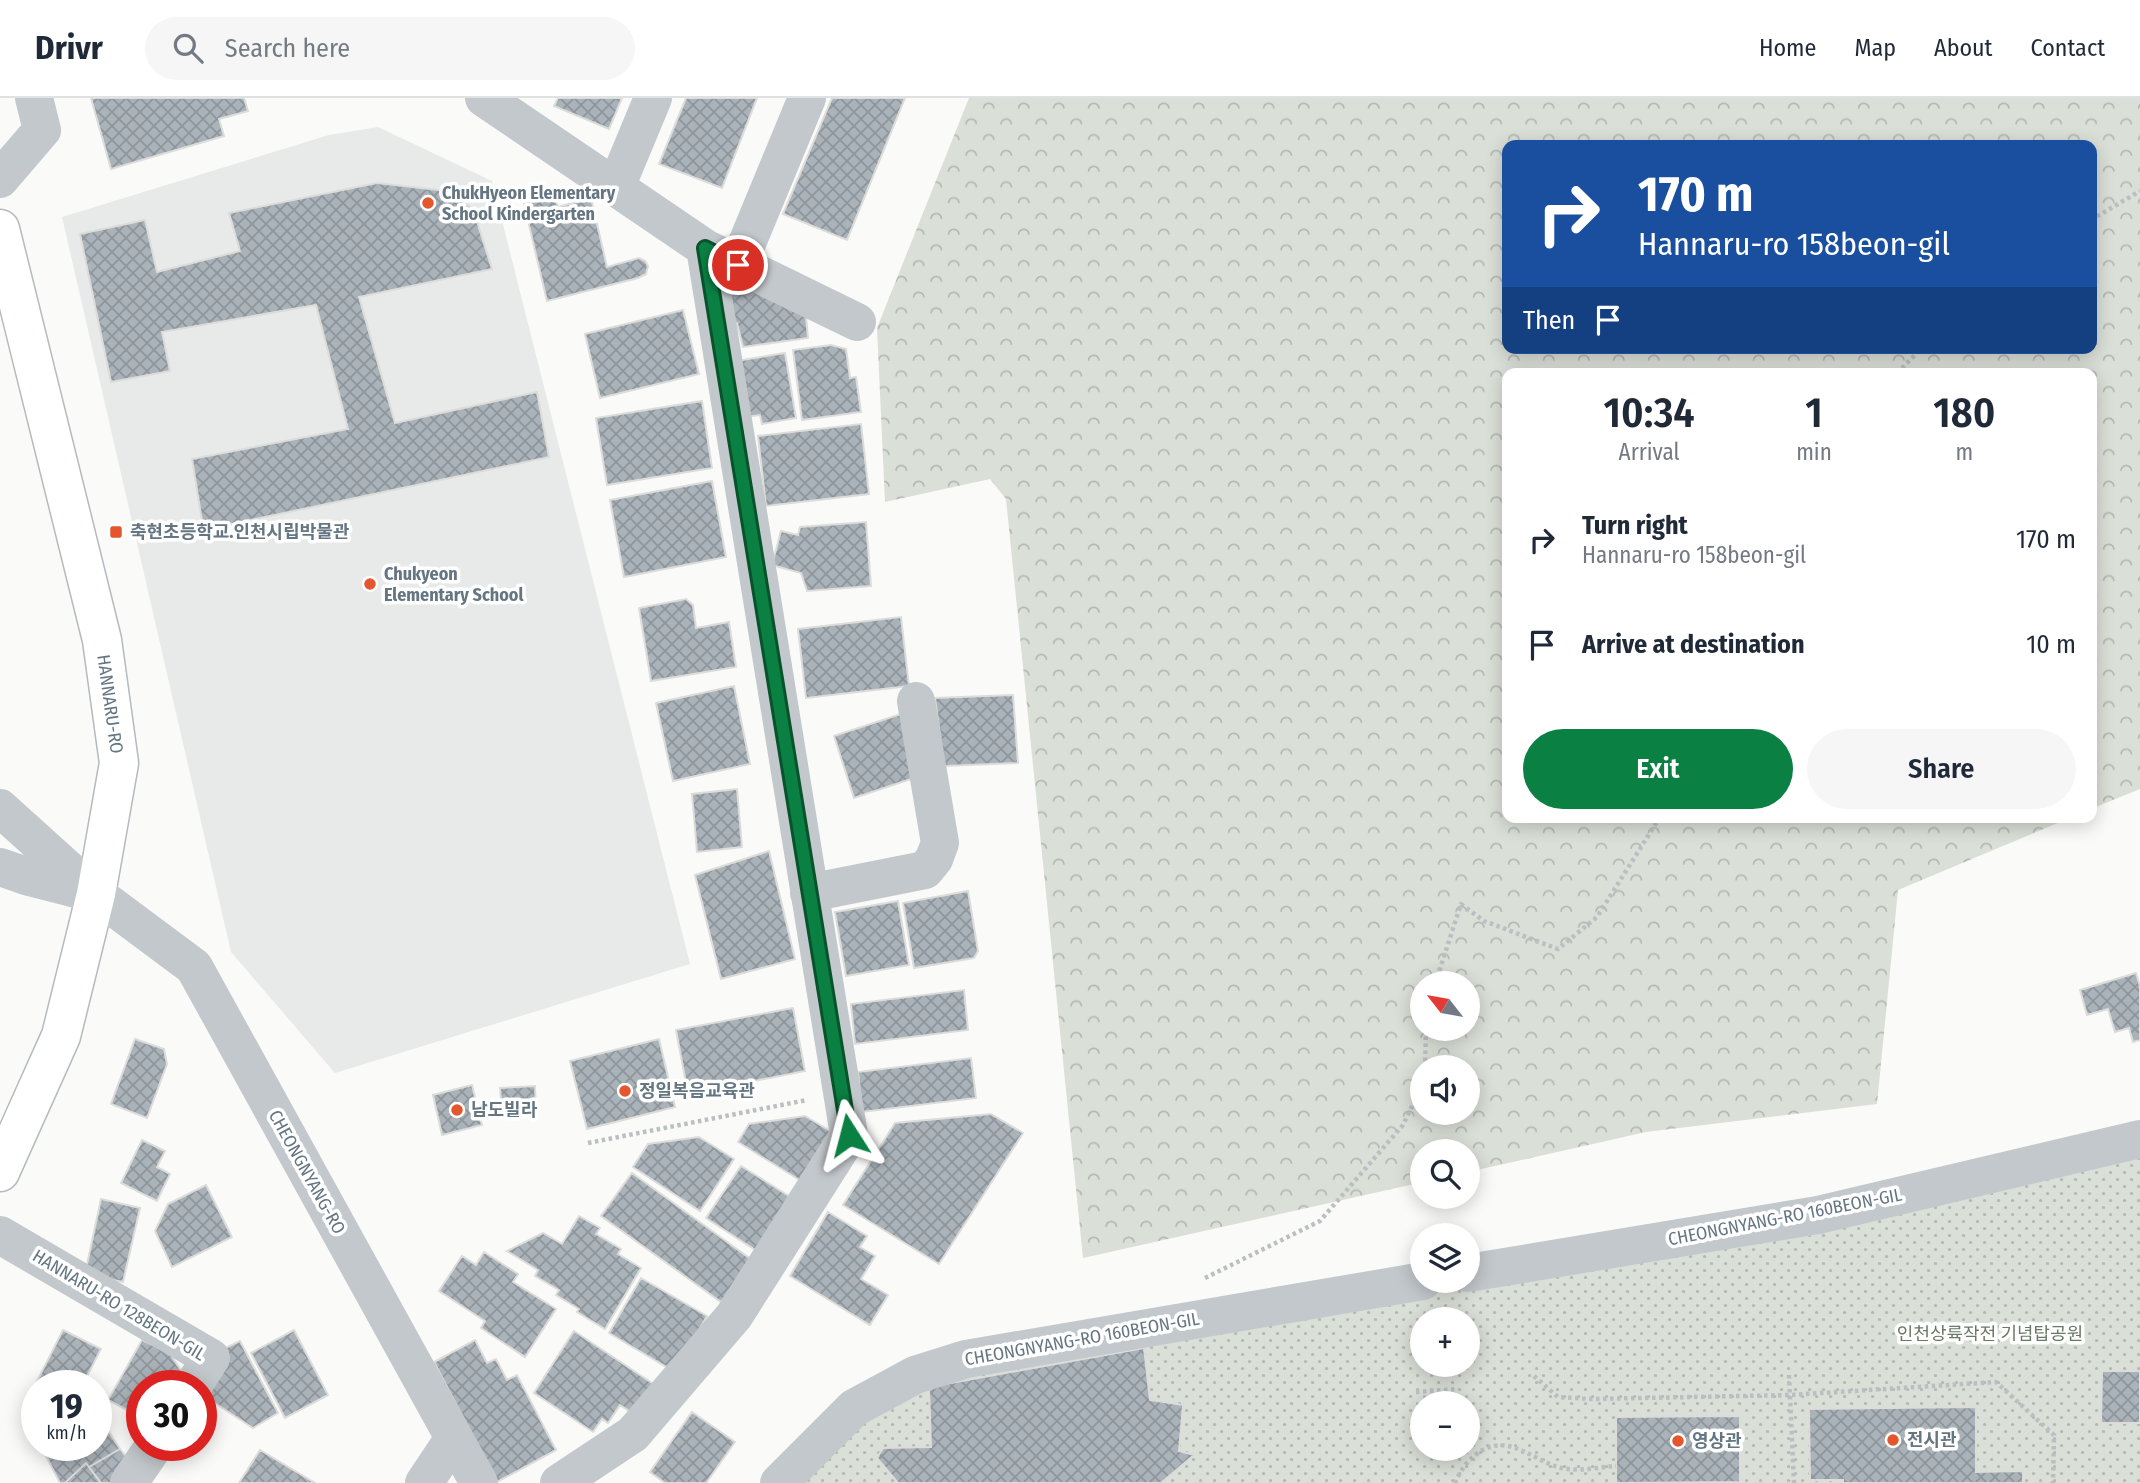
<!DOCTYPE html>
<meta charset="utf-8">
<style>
:root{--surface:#fff;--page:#f6f6f7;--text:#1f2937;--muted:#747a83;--line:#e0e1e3;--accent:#0b8043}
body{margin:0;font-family:"Fira Sans Condensed","Noto Sans KR",sans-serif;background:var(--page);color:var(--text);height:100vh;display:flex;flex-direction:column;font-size:26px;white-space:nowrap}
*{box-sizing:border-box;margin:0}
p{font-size:23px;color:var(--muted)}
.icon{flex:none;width:38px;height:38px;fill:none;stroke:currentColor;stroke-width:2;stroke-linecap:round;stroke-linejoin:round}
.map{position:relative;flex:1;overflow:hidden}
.sheet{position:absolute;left:1502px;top:270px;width:595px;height:455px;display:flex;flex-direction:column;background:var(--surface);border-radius:14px;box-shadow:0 4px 18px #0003}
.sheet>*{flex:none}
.guide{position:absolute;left:1502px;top:42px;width:595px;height:214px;border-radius:14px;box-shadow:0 4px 18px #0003;background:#1a4fa0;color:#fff;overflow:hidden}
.needle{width:46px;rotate:301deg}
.buttons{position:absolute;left:1410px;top:873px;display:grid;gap:14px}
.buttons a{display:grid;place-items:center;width:70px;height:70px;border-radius:50%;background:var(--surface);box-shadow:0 4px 18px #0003;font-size:35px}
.speed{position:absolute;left:21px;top:1272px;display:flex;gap:14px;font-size:35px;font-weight:700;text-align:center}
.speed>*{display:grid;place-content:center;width:91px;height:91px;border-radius:50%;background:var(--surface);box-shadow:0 4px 18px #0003;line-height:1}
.speed small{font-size:18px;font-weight:400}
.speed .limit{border:10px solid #d22;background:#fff;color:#111}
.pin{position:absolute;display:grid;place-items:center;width:60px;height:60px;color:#fff;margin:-30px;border:4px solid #fff;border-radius:50%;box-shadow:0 2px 7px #0007}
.me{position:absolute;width:77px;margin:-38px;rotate:351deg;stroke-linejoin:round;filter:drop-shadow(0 0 5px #0008)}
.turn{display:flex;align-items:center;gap:24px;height:147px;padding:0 21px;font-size:32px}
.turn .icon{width:91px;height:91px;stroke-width:2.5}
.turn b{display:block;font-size:49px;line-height:60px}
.then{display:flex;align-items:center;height:66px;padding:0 21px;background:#0003;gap:14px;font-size:26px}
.eta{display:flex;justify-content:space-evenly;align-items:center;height:119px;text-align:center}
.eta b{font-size:42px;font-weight:600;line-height:49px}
.primary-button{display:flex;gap:14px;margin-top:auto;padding:14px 21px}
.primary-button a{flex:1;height:80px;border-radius:42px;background:var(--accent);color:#fff;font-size:28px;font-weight:600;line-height:80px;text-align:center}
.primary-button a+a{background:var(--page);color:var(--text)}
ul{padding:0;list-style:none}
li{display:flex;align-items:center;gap:21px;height:105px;padding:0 21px}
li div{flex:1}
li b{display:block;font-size:26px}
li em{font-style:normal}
header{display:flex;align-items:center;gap:42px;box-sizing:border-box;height:98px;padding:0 35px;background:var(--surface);border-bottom:2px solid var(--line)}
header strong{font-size:33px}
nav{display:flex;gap:38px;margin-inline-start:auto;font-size:24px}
.search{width:490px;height:63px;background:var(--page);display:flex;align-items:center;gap:18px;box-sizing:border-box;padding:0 24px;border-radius:38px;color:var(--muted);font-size:26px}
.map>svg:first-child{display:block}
.built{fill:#e8e9e9}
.forest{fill:url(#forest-crowns);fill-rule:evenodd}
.park{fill:url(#park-dots);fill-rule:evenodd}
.building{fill:url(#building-cross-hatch);stroke:#dcdcda;stroke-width:2}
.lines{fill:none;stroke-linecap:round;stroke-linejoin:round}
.major-casing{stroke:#b5babe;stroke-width:41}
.path{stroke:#bbbfc2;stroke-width:4.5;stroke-dasharray:3.5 3.5;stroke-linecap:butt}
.minor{stroke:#c3c8cc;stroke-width:38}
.major{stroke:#fff;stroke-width:38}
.route-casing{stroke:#07532c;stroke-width:18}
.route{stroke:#0b8043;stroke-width:12}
.poi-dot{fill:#e4572e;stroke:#fff;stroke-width:2.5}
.labels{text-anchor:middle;stroke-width:7;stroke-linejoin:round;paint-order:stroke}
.poi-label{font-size:18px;font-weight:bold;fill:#657683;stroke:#fff;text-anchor:start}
.street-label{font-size:18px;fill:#657683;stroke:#fff}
.park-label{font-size:18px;fill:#687a64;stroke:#fff}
</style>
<header>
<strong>Drivr</strong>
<div class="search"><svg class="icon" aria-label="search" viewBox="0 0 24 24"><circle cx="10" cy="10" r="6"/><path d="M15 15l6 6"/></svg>Search here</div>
<nav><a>Home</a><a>Map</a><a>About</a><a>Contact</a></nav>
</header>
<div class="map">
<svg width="2140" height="1385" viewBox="0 0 2140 1385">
<defs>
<pattern id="forest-crowns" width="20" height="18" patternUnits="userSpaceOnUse" patternTransform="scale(1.75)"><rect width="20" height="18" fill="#dadfd7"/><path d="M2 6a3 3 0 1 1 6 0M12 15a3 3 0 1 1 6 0" fill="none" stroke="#b4b9b4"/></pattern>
<pattern id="park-dots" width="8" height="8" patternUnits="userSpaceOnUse" patternTransform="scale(1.75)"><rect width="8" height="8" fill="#dadfd7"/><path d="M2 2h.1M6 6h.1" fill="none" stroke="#b4b9b4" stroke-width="1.8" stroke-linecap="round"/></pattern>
<pattern id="building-cross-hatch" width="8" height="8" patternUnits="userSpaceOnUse" patternTransform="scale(1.75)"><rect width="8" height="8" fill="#aab3b9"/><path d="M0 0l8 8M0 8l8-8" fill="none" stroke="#8e969c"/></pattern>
</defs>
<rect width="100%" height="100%" fill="#fafaf8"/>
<!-- built -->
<path class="built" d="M378 29 492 83 690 866 335 975 231 854 62 119 329 37Z"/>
<!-- forest -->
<path class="forest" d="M969 0H2140V691L2091 711V275H1507V719H2072L1898 792 1877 1006 1646 1034 1468 1074V1054H1423V1084L1083 1160 1006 401 990 381 885 404 877 230ZM2091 47V250H1507V47ZM1423 886H1468V931H1423ZM1423 970H1468V1015H1423Z"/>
<!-- park -->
<path class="park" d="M2140 1053V1385H802L859 1320 958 1275 1653 1155ZM1423 1222H1468V1267H1423ZM1423 1306H1468V1351H1423Z"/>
<!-- building -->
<path class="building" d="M91 0H244L248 13 219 21 224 38 111 71Z
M558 0H622L609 31 554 8Z
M686 0H757L722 90 659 66Z
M832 0H905L847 142 783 116Z
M377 85 447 93 473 111 492 171 359 199 395 325 537 294 549 359 227 427 203 429 192 361 348 331 316 207 162 234 170 273 111 284 80 136 145 122 157 174 240 153 229 115Z
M555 98 558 109 591 100 607 169 639 160 645 163 648 168 646 176 638 180 547 203 524 106Z
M751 186 805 208 808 240 743 249 737 225 729 223 730 191Z
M683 212 699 276 600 300 585 236Z
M831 247 846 251 850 280 856 279 861 314 802 322 793 252Z
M785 255 796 320 762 326 760 317 745 319 736 263Z
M702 303 712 370 607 387 596 320Z
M861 326 869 396 766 408 758 338Z
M712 383 726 459 624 479 610 402Z
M866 424 871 488 807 493 801 475 772 467 781 433 798 437 800 429Z
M686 501 693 507 696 530 729 524 736 569 651 583 639 510Z
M901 519 909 588 806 600 798 531Z
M734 588 750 666 673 683 656 605Z
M1013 597 1018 665 944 668 935 600Z
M901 616 920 678 854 700 834 638Z
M737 691 742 749 697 754 692 696Z
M769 753 795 861 721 881 695 777Z
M968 793 978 853 974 860 914 870 903 805Z
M898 803 909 867 846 878 835 814Z
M2136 875 2140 888V942L2133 944 2129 930 2115 934 2108 911 2087 917 2080 892Z
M964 892 968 932 855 946 851 906Z
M793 910 805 973 688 996 676 932Z
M135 941 164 951 167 966 147 1020 111 1006Z
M659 941 675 1009 587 1031 570 963Z
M971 960 976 1000 862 1014 858 974Z
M472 987 482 1027 442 1037 433 997Z
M535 988 536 1013 502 1015 500 990Z
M991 1016 1023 1035 939 1166 843 1107 895 1025Z
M805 1018 837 1037 806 1086 738 1044 749 1026Z
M699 1039 734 1061 700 1113 633 1069 648 1046Z
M142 1042 165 1053 157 1069 170 1076 157 1103 121 1085Z
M741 1068 792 1100 757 1153 706 1120Z
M632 1075 752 1162 721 1204 601 1118Z
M206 1087 232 1139 172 1169 155 1133 168 1106Z
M101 1101 140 1110 123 1184 85 1176Z
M828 1114 867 1138 860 1149 875 1158 861 1181 888 1197 870 1227 790 1178Z
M579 1118 600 1130 596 1136 621 1151 618 1156 641 1170 605 1231 577 1214 579 1211 556 1197 559 1192 535 1178 538 1172 507 1153 543 1135 562 1146Z
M484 1154 518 1176 513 1184 556 1211 525 1259 481 1230 485 1223 439 1193 462 1158 476 1167Z
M641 1180 707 1218 675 1274 609 1235Z
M63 1232 101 1251 82 1288H37V1303L29 1299Z
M294 1232 328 1297 285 1320 251 1255Z
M574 1233 655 1287 635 1317 620 1307 608 1325 602 1321 593 1334 534 1295Z
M142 1242 169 1254 183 1276 175 1288H142V1320L108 1302Z
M475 1242 487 1265 496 1261 507 1282 517 1277 556 1352 497 1384 434 1264Z
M240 1243 278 1315 253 1330 201 1296 223 1251Z
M1144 1250 1150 1302 1183 1307 1179 1353 1194 1357 1161 1385H898L877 1360 883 1350 931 1349 929 1289Z
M2102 1273H2140V1325H2101Z
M1976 1309V1374L2023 1373V1385H1843V1382H1810L1809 1311Z
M692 1314 735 1344 706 1385H665L650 1374Z
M1740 1318V1384L1616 1385V1319Z
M102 1323 120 1351 89 1369 86 1365 65 1385H60L46 1358 62 1348H96V1327Z
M120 1351 130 1364 113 1385H101L89 1369Z
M260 1352 315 1385H239Z
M86 1365 101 1385H65Z"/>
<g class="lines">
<!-- major casing -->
<g class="major-casing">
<path id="major" d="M0 131 102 542 119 665 96 796 61 938 0 1074"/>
</g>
<!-- path -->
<path class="path" d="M2091 122 2140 93
M1897 275 1922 250
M1435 886 1461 806 1484 823 1558 851 1597 819 1660 719
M1425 970 1426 931
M588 1045 807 1002
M1205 1180 1320 1123 1403 1027 1423 986
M1789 1277 1794 1385
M1534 1278 1558 1299 1592 1301 1790 1297 1996 1284 2054 1337 2053 1385
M1416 1294 1458 1291
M1455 1385C1463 1365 1483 1343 1508 1348 1529 1352 1546 1369 1568 1371 1583 1373 1601 1369 1616 1368"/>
<!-- minor -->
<path class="minor" d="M484 0 705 150 857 224
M0 81 42 32 34 0
M616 89 653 0
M738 167 807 0
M0 710 92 793
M0 769 26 778 96 796 194 869 479 1385
M809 795 925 772 934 761 940 745 916 603
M0 1137 211 1260 193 1288
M1468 1175 1818 1117 2140 1041
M129 1385 154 1348
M424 1385 454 1340
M559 1385 633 1336 734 1218 849 1037 705 150
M779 1385 854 1310 915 1277 966 1261 1423 1183"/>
<!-- major -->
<use href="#major" class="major"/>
</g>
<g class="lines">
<!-- route casing -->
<g class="route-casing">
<path id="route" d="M738 167 705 150 849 1037"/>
</g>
<!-- route -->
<use href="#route" class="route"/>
</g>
<!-- markers -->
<g class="poi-dot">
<circle cx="428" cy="105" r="7"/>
<rect x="109" y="427" width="14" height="14" rx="3.5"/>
<circle cx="370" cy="486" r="7"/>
<circle cx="625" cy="993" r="7"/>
<circle cx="457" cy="1012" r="7"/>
<circle cx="1893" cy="1342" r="7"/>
<circle cx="1678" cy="1343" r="7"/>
</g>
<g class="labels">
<!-- poi labels -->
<g class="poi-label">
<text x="442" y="101">ChukHyeon Elementary<tspan x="442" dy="21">School Kindergarten</tspan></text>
<text x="130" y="440">축현초등학교.인천시립박물관</text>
<text x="384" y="482">Chukyeon<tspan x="384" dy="21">Elementary School</tspan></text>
<text x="639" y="999">정일복음교육관</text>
<text x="471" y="1018">남도빌라</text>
<text x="1907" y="1348">전시관</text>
<text x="1692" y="1349">영상관</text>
</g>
<!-- street labels -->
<g class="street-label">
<text transform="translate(110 606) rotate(82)" y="6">HANNARU-RO</text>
<text transform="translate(307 1074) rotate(61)" y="6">CHEONGNYANG-RO</text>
<text transform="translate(1785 1119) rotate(-11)" y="6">CHEONGNYANG-RO 160BEON-GIL</text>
<text transform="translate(119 1207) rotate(31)" y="6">HANNARU-RO 128BEON-GIL</text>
<text transform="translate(1082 1241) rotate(-10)" y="6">CHEONGNYANG-RO 160BEON-GIL</text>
</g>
<!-- park labels -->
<g class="park-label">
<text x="1990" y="1242">인천상륙작전 기념탑공원</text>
</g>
</g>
</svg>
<div class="buttons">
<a><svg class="needle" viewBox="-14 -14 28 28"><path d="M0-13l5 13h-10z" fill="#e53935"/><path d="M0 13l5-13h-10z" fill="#747a83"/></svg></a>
<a><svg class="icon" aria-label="sound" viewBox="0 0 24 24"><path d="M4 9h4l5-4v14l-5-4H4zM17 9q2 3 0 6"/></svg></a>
<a><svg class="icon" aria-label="search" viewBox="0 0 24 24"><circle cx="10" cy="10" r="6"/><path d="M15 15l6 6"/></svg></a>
<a><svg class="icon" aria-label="layers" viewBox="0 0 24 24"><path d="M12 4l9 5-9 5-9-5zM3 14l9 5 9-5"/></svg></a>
<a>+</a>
<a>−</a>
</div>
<div class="speed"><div>19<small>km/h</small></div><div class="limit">30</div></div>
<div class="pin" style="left:738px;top:167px;background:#d93025"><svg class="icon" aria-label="arrive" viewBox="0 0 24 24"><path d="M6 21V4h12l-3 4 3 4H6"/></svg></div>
<svg class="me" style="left:849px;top:1037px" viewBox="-20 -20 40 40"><path d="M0-17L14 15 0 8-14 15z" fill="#0b8043" stroke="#fff" stroke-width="4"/></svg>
<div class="guide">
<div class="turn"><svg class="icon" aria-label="right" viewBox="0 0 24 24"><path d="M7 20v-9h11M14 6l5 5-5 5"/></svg><div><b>170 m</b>Hannaru-ro 158beon-gil</div></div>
<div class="then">Then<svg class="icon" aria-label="arrive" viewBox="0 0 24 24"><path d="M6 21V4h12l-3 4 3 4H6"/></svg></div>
</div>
<section class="sheet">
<div class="eta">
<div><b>10:34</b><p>Arrival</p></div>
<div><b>1</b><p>min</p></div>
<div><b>180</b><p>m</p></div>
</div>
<ul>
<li><svg class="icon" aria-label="right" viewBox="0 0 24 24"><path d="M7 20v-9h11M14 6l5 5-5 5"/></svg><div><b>Turn right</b><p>Hannaru-ro 158beon-gil</p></div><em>170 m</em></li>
<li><svg class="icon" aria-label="arrive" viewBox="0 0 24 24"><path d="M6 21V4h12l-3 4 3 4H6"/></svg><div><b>Arrive at destination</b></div><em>10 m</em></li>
</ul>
<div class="primary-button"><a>Exit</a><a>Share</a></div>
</section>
</div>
